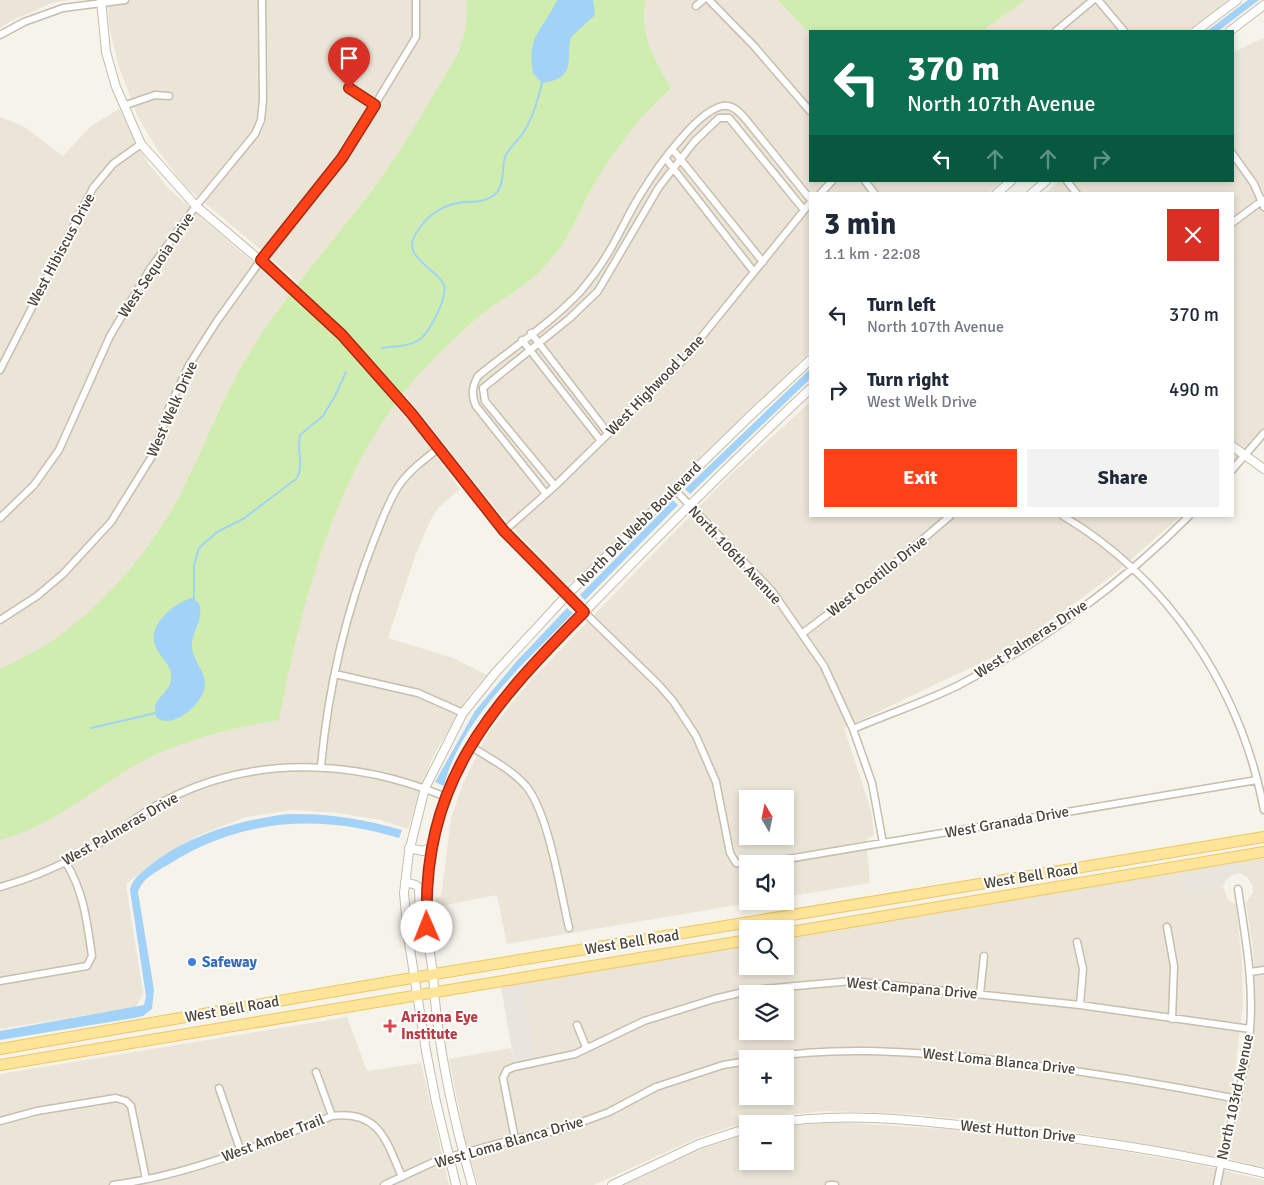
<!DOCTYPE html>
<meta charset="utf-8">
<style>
:root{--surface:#fff;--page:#f2f2f3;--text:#1f2937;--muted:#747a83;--accent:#ff4118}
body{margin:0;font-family:Signika,sans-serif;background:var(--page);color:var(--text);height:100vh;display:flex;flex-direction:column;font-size:19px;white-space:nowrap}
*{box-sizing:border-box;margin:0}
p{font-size:16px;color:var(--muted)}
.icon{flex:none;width:28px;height:28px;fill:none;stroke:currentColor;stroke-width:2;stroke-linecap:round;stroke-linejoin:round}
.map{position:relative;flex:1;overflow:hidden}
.drawer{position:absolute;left:809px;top:192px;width:425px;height:325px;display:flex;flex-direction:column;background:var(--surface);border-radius:0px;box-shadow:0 2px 8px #0003}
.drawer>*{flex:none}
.hud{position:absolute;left:809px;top:30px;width:425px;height:152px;border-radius:0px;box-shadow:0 2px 8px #0003;background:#0b6e4f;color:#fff;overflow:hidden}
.needle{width:32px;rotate:351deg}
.buttons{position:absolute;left:739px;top:790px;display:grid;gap:10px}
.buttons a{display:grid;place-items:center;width:55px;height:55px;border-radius:0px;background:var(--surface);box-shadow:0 2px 8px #0003;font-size:25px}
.pin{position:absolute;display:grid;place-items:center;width:42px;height:42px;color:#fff;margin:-51px -21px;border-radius:50% 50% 50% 0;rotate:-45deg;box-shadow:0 0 5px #0007}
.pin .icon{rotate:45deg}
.me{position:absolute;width:55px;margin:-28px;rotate:359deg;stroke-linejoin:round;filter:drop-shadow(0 0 4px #0008)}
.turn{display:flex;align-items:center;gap:18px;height:105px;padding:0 15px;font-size:22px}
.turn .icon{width:65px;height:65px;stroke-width:2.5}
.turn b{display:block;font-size:35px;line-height:42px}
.lanes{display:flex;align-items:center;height:48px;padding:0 15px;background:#0003;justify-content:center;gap:25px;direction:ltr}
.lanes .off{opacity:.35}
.round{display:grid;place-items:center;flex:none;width:52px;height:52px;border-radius:0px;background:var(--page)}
.head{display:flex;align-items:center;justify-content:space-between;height:85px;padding:0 15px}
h1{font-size:30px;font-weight:700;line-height:38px}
.button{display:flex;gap:10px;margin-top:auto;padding:10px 15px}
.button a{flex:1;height:58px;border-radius:0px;background:var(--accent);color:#fff;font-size:20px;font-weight:700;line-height:58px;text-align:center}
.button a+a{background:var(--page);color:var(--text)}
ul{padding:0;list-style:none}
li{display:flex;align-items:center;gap:15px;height:75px;padding:0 15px}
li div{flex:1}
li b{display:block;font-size:19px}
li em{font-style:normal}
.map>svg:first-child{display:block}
.residential{fill:#ebe5d8;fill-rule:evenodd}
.industrial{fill:#e9e4de}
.green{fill:#d0edb0}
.water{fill:#a2d2f7}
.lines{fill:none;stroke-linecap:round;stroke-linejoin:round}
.stream{stroke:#a2d2f7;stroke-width:2}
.minor-casing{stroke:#c6beae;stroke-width:9}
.tertiary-casing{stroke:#c6beae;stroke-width:10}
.primary-casing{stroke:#eec860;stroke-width:12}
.minor{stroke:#fff;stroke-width:6}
.tertiary{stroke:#fff;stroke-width:8}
.primary{stroke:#ffe59a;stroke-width:10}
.route-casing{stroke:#a62a10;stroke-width:12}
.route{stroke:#ff4118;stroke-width:9}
.shop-dot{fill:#3f7fe0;stroke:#fff;stroke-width:2}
.health-dot{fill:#e0444e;stroke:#fff;stroke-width:2}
.labels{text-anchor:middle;stroke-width:4;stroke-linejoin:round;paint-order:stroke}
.street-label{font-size:15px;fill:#4b4437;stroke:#fff}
.shop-label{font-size:15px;font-weight:bold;fill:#366cbe;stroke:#fff;text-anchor:start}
.health-label{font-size:15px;font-weight:bold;fill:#be3a42;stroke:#fff;text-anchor:start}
</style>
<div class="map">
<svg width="1264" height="1185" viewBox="0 0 1264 1185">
<rect width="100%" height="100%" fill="#f6f3ea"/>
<!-- residential -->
<path class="residential" d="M0 0H69L52 3 13 20 0 28Z
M107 0H1228L1188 31H810V181H1002L987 194H810V352L576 581 565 584 501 515 403 392 350 332 280 266 186 187 158 151 137 115 119 67 109 26Z
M1264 38V428L1233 463 1232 194H1044L1059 181H1232L1233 52Z
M119 109 148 163 169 189 290 295 343 347 421 435 460 489 439 507 430 521 416 554 388 638 453 658 487 675 468 697 432 758 408 829 381 820 337 813 292 810 246 817 197 836 161 857 126 884 143 994 136 1007 0 1029V117L23 126 63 156 91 126Z
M810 402V516H1181L1112 576 1012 648 844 728 871 810 874 835 866 840 870 883 785 897V864H748V901H760L507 944 497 895 435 907 436 898 441 897 451 818 463 783 489 732 531 680 724 481ZM748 799H785V836H748Z
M1264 858V1167L1232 1160 1229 1156 1248 1075 1255 997 1253 948 1246 903 1253 892V886L1247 877 1240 873V862Z
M1182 871 1185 890 1189 892 1223 887 1228 900 1236 904 1242 961 1243 1005 1234 1080 1217 1157 1057 1129 913 1114 827 1111 776 1116 733 1126 697 1138 594 1185H478L466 1144 449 1059 511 1048 514 1061 535 1057 522 983 747 945 748 966H785V939ZM748 994H785V1031H748ZM748 1059H785V1096H748Z
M347 1017 367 1071 421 1063 449 1185H0V1074Z
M835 1122 975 1131 1098 1147 1201 1165 1264 1180V1185H624L692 1152 747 1134 748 1161H785V1126Z"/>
<!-- industrial -->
<path class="industrial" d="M1240 862V873L1232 875 1226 880 1223 887 1189 893 1185 890 1182 871Z
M522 983 535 1057 514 1061 501 987Z"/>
<!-- green -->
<path class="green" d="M467 0H646C638 33 655 60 671 88 642 114 614 150 594 184 582 204 574 228 560 248 551 258 542 271 531 279 518 291 501 299 487 310 465 327 445 347 426 367 338 459 302 599 279 720 230 728 178 741 134 766 91 791 50 827 0 840V669C17 660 36 652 52 641 106 603 149 553 180 495 207 442 226 388 259 338 294 284 338 236 376 185 407 143 432 97 459 52L466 27Z
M778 0H1025L982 31H810V34Z"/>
<!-- water -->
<path class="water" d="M557 0H593L595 15 571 37C565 58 579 78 542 83L533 73C526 35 544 29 557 0Z
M1248 0H1259L1218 31H1207Z
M810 369V379L690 494 685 489Z
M673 500 678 505 585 600 580 595Z
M192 598 199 603C204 621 193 628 192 644 191 659 205 669 205 684 206 701 173 732 156 717L155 705C159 696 171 689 171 679 173 664 159 658 155 645 147 625 175 602 192 598Z
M567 608 573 613C527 661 460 719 444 786L435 782 475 711 516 662Z
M288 814C328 813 364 819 402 830L399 838C320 814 243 818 171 863 158 871 143 877 138 892L154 990 152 1009 143 1016 134 1018 0 1040V1031L144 1005 146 996 130 890C132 879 140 874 148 867 187 835 239 820 288 814Z"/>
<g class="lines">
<!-- stream -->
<path class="stream" d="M382 348C394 346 408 347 419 340 429 334 450 294 443 283 435 268 402 257 415 235 426 216 443 204 464 202 475 202 484 202 493 196 506 186 501 170 505 157 508 148 518 141 523 133 533 118 538 100 542 83
M194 600V565L199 548 217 532 243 519 296 479C305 467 296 449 300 435L323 416 335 396 346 372
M91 728 156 713"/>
<!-- minor casing -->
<g class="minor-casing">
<path id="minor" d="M709 0 754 46 810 111
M1098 0 1124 31
M696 6 703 0
M1056 31 1093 0
M0 35 24 22 63 8 125 0
M349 88 375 105
M126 105 155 95 169 96
M673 150 763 262
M1232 153 1254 184 1264 207
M666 159 754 272
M865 181 875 194
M1067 181 1077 194
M820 194 832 181
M1232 223 1263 200
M531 333 608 433
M522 340 601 441
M0 370 93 188 113 164 141 144
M1232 470 1264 433
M555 486 485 401 483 388 570 318 598 291 659 187 694 142 719 118H729L804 210
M674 489 772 591 824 666 853 729 872 783 883 843
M546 494 476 406C471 395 472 387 478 376 511 349 551 323 580 292 589 281 598 270 605 258 619 237 628 213 642 192 654 172 702 102 728 106 736 107 743 116 748 122L810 199
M1063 516C1169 579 1241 689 1264 810
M0 518 34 485 59 450 110 336 150 269 196 206 255 134 261 120 263 100 262 0
M504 531 555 486 682 361 810 203
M584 612 658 684 673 701 696 736 716 782 730 853 736 863 748 865
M0 620 37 596 63 574 111 522 154 453 169 408 189 365 217 321 261 260 342 159 416 37V0
M803 633 894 564 950 516
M335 674 418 693 463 713
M853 729C888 714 925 702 959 685 1042 642 1123 583 1189 516
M470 746C488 757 512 770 526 786 549 814 560 890 569 928
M321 766C328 689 346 612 374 540 382 521 388 501 400 484 410 470 425 459 439 448
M758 864 1257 780
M0 887C36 877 69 862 100 843 120 831 137 816 157 805 248 754 353 758 446 797
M1167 927 1174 966 1172 1019
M1077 942 1083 969 1080 1005
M1250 972 1264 970
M0 981 87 966 92 956C87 922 84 892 66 863
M980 994 984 956
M577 1025 586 1047
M757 1059C831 1046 902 1051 976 1058 1064 1068 1151 1082 1238 1099
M316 1072 332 1116
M219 1088 241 1152
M0 1121 37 1111 116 1098 126 1101 131 1106 146 1179
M515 1139 503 1078 507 1070 514 1067 575 1054 644 1021 714 999 752 990 852 981 1080 1005 1250 1029
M113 1185C189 1175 261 1145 332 1116 379 1110 386 1140 402 1177
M384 1185 438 1160 515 1139 560 1130 609 1112 656 1087 723 1065 748 1061
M829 1185H835
M1217 1185C1226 1133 1245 1082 1250 1029 1254 982 1245 935 1238 889"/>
</g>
<!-- tertiary casing -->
<g class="tertiary-casing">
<path id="tertiary" d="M101 0 106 52 116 87 141 144 196 206 295 290 342 335 411 413 504 531 584 612
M1196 31 1237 0
M1230 31 1264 5
M996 194 1011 181
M1031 194 1046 181
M1232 446 1264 469
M409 848 423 851 432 847
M405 882 416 885 419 888 420 917 425 929
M768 1124C841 1111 915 1120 987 1128 1081 1138 1173 1151 1264 1173
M456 1185 436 1102 426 1051 408 936 404 893 409 852 425 788 463 713 496 672 567 595 749 417 810 360
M472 1185C453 1117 437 1046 433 975 432 961 428 947 427 933 424 898 428 863 436 829 460 730 535 663 604 592 671 523 740 455 810 389
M612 1185 699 1144 748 1128"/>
</g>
<!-- primary casing -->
<g class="primary-casing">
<path id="primary" d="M785 933 1264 852
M0 1049 441 973 1264 837
M0 1065 748 940"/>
</g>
<!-- minor -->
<use href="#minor" class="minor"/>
<!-- tertiary -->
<use href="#tertiary" class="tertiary"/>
<!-- primary -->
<use href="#primary" class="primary"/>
</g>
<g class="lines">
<!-- route casing -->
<g class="route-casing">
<path id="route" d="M349 88 375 105 342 158 261 260 342 335 411 413 504 531 584 612C489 708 421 783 427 927"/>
</g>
<!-- route -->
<use href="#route" class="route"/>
</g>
<!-- markers -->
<circle class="shop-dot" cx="192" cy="962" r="5"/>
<path class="health-dot" d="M387.5 1018.5h5v5h5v5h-5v5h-5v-5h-5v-5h5z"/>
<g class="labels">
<!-- street labels -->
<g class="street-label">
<text transform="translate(61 250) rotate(-62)" y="5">West Hibiscus Drive</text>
<text transform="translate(156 265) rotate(-56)" y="5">West Sequoia Drive</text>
<text transform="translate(655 385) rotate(-46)" y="5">West Highwood Lane</text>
<text transform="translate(172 409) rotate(-66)" y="5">West Welk Drive</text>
<text transform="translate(639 524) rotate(-45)" y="5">North Del Webb Boulevard</text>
<text transform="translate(735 555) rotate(47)" y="5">North 106th Avenue</text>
<text transform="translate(877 576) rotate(-38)" y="5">West Ocotillo Drive</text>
<text transform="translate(1031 639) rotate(-33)" y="5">West Palmeras Drive</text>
<text transform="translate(1007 822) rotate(-10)" y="5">West Granada Drive</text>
<text transform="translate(120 829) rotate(-30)" y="5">West Palmeras Drive</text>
<text transform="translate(1031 876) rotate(-9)" y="5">West Bell Road</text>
<text transform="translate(632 942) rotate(-9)" y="5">West Bell Road</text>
<text transform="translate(912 988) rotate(5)" y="5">West Campana Drive</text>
<text transform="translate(232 1009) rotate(-10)" y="5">West Bell Road</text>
<text transform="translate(999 1061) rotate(6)" y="5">West Loma Blanca Drive</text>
<text transform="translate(1235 1097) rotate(-78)" y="5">North 103rd Avenue</text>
<text transform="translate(1018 1131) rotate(6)" y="5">West Hutton Drive</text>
<text transform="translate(273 1138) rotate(-21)" y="5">West Amber Trail</text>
<text transform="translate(509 1142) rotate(-16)" y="5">West Loma Blanca Drive</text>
</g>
<!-- shop labels -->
<g class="shop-label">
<text x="202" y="967">Safeway</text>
</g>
<!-- health labels -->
<g class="health-label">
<text x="401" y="1022">Arizona Eye<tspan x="401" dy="17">Institute</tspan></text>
</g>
</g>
</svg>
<div class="buttons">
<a><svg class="needle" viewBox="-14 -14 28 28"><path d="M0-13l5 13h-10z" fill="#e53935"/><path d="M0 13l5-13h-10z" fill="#747a83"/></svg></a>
<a><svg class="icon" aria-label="sound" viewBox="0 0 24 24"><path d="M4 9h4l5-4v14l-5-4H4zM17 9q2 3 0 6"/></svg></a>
<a><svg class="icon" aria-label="search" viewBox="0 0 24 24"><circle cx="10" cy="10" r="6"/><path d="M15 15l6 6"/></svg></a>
<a><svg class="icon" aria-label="layers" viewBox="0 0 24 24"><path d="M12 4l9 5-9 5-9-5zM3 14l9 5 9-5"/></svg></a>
<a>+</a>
<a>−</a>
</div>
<div class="pin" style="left:349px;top:88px;background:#d93025"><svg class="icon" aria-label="arrive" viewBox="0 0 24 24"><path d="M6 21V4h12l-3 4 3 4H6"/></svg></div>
<svg class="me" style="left:427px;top:927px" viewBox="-20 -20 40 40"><circle r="19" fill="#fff"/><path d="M0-13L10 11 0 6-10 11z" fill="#ff4118"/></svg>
<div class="hud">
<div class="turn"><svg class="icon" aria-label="left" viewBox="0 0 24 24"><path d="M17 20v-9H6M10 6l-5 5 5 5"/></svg><div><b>370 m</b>North 107th Avenue</div></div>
<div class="lanes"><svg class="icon" aria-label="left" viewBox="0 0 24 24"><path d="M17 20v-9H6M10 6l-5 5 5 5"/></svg><svg class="icon off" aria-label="ahead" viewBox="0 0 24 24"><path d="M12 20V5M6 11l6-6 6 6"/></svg><svg class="icon off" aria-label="ahead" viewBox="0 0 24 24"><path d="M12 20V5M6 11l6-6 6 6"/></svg><svg class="icon off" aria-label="right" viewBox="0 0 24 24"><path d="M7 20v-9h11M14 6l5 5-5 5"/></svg></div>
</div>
<section class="drawer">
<div class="head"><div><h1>3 min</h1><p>1.1 km · 22:08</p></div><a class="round" style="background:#d93025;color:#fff"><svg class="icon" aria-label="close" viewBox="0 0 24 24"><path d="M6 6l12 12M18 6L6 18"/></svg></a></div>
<ul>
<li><svg class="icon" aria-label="left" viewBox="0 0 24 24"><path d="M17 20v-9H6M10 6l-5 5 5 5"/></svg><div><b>Turn left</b><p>North 107th Avenue</p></div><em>370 m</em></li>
<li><svg class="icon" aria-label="right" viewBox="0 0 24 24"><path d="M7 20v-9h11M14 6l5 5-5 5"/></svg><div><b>Turn right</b><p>West Welk Drive</p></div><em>490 m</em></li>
</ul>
<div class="button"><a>Exit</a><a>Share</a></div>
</section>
</div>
